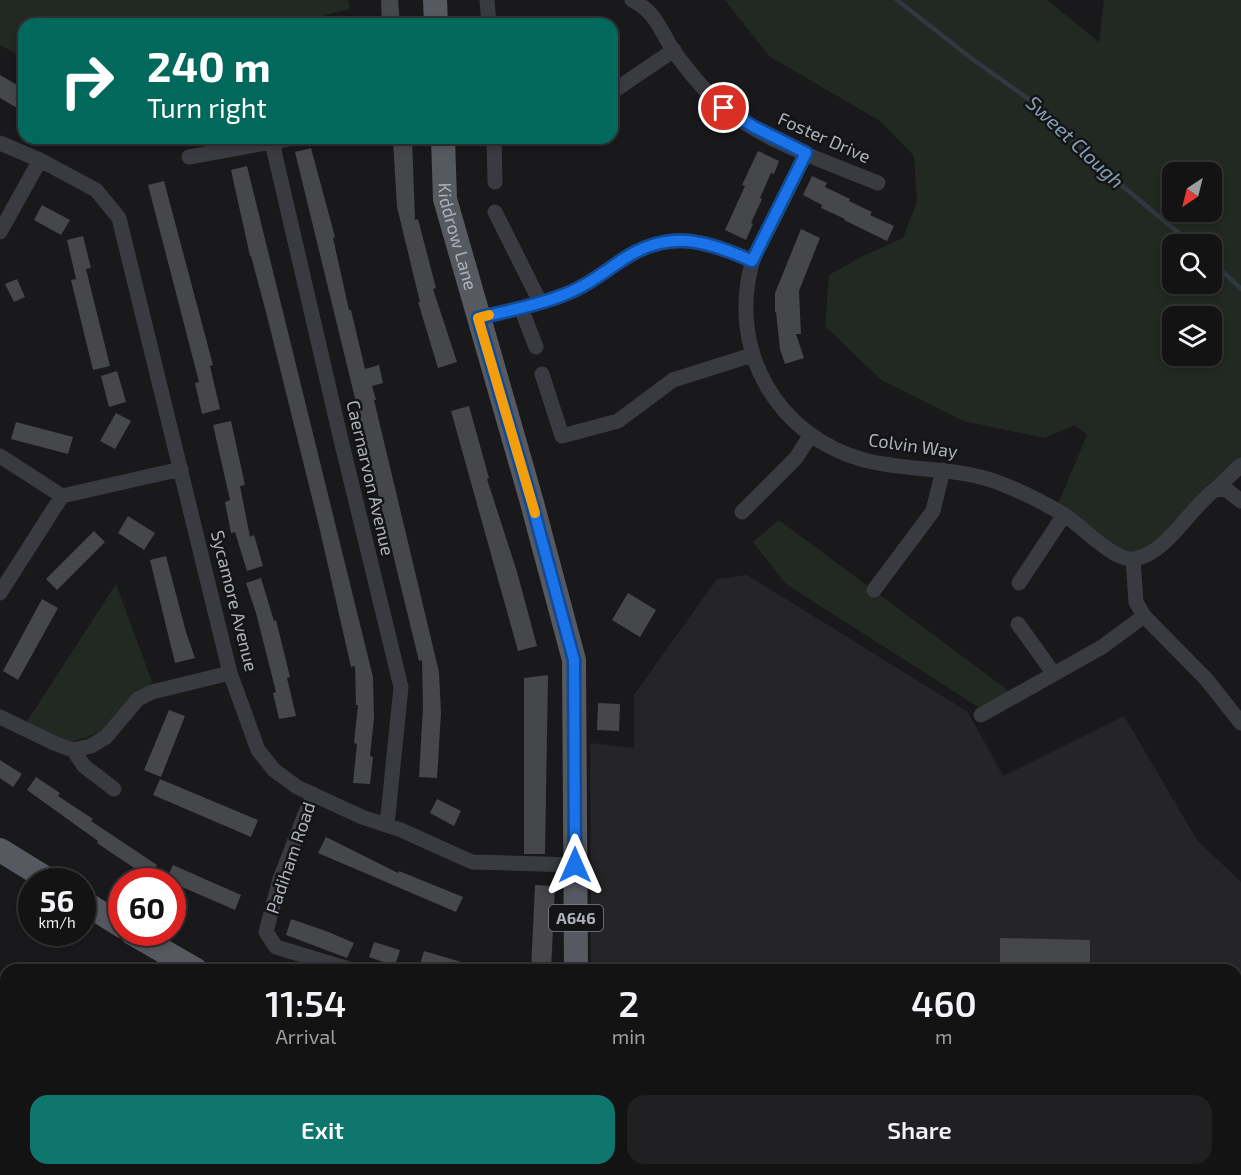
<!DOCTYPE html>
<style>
:root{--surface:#131314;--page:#202022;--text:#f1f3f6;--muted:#9d9ea0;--line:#323234;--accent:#0f766e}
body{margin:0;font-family:"Exo 2",sans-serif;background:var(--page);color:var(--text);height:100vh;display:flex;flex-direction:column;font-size:22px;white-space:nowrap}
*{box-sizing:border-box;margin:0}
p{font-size:20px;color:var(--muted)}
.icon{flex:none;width:33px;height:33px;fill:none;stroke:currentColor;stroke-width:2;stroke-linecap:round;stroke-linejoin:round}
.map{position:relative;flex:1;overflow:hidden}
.details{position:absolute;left:0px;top:964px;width:1242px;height:212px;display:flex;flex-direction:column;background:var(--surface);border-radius:18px 18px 0 0;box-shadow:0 3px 9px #0003,0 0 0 2px var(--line)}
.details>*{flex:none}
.top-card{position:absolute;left:18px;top:18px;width:600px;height:126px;border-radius:18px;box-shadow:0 3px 9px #0003,0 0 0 2px var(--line);background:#00695c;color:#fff;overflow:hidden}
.needle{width:39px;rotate:215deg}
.buttons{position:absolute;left:1162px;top:162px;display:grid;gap:12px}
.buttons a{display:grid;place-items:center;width:60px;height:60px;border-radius:12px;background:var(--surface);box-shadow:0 3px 9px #0003,0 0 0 2px var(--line);font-size:30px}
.speed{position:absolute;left:18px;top:868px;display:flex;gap:12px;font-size:30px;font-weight:700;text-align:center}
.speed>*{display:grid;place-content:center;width:78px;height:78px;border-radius:50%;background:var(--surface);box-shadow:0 3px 9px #0003,0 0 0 2px var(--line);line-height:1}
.speed small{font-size:15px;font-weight:400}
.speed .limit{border:9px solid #d22;background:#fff;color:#111}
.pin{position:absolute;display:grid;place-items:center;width:51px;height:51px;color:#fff;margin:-26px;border:3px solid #fff;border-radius:50%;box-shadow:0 2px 6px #0007}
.me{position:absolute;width:66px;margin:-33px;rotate:0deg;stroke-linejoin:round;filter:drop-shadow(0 0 4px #0008)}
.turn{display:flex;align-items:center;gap:21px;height:126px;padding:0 30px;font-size:27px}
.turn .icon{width:78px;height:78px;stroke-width:2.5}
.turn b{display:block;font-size:42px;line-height:51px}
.eta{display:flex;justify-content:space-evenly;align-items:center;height:102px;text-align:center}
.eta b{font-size:36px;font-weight:600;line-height:42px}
.button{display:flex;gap:12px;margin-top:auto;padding:12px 30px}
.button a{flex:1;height:69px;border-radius:18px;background:var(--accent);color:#fff;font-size:24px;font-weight:600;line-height:69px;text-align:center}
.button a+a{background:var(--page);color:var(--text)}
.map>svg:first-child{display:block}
.built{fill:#252528}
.green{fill:#212922;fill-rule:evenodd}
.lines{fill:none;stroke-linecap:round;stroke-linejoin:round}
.stream{stroke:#2f393f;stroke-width:4.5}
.building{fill:#46474b}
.minor{stroke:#3a3b40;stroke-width:15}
.primary{stroke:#56595f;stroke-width:24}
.route-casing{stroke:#114b97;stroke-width:15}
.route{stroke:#1a73e8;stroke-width:10}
.slow{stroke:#f59e0b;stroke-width:10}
.labels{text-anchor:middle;stroke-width:5;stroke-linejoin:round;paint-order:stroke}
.shield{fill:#141416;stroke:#7e8289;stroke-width:1.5}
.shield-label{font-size:16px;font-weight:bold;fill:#acb1ba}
.street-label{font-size:18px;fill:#acb1ba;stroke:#141416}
.water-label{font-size:20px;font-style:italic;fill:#85a0b3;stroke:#141416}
</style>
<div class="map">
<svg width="1241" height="1175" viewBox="0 0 1241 1175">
<rect width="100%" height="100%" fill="#19191b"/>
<!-- built -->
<path class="built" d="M747 575 968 712 1003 776 1124 716 1197 840 1241 882V1066L1236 1075V970H591L590 743 634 748V695L717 579Z
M890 1170H997L995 1175H903Z"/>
<!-- green -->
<path class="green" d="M0 0H348L350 9 288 24H24V58L0 45Z
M725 0H1047L1099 42 1104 0H1241V458L1161 545 1133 559 1058 504 1087 435 1075 425 1044 438 963 421 881 380 825 326 829 275 861 257 903 238 917 202 914 156 880 121 769 56ZM1173 172H1212V212H1173ZM1173 244H1212V284H1173ZM1184 313 1180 316H1212V356H1173V321L1165 325 1173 319V316Z
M779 520 1009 691 983 710 786 584 753 542Z
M116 584 152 682 103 731 72 742 26 723Z
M0 1068 6 1069V1170H159L162 1175H0Z
M279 1170H398L396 1175H280Z
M561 1170H606V1175H559Z
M737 1170H896L909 1175H736Z"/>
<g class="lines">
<!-- stream -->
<path class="stream" d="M897 0 975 61 1047 112 1108 174 1192 244
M1212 261 1241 289"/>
</g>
<!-- building -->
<path class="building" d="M381 0H398L400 24H382Z
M0 75 24 89V112L0 98Z
M393 140H412L415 220 418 219 436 288 433 289 457 362 438 368 418 302H420L397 207Z
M311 148 335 237 333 238 349 310H351L365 369 379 365 383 383 372 386 376 400H374L439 672 441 713 437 778 419 777 423 707 422 660 419 661 295 152Z
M758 151 779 161 774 174 771 173 760 198 762 199 751 223 753 224 746 240 725 230 745 186 742 185Z
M247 166 373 677 374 718 370 756 373 757 370 784 353 783 357 744 354 743 358 705H356L355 666 351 667 319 526 267 316 251 256H250L231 170Z
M812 176 827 183 825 187 850 199 849 201 872 212 870 215 894 226 887 241 844 220 845 219 821 208 822 205 803 195Z
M164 181 213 365 210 366 220 409 202 414 195 383 199 382 148 185Z
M42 205 70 220 61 235 34 220Z
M801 229 820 238 799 291 801 334H796L804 358 785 364 780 349 776 312H775V293Z
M83 236 91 268 86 269 110 366 93 370 71 280 76 279 67 240Z
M17 279 25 297 14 302 5 284Z
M117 371 126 402 109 407 101 376Z
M469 406 489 478 487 479 517 572 537 646 518 651 451 411Z
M116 413 131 421 115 449 100 441Z
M231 421 245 485 240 486 250 537 254 535 263 566 247 571 235 532 231 533 225 502 230 500 213 425Z
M16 422 73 437 68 454 11 439Z
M128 516 155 533 144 550 118 533Z
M94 531 105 542 57 590 46 579Z
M166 556 186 632 195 658 175 663 150 560Z
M261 578 274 621 276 620 290 677 287 678 296 716 279 719 273 693 276 692 256 613 246 583Z
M628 593 656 610 640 637 612 620Z
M42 599 58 608 18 680 3 671Z
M548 675 545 854H524V678Z
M598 703 620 704 619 731 597 730Z
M169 710 185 716 161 777 144 770Z
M0 760 22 774 13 787 0 778Z
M36 777 60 793 58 796 93 819 91 821 157 865 149 878 97 843 98 841 27 790Z
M160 779 258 820 251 837 153 795Z
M437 799 461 811 454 826 430 813Z
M326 837 398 873 399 871 463 897 456 912 318 853Z
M173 865 241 895 235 910 166 880Z
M535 885 555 886 551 970H531Z
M291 919 326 931 354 943 347 958 286 935Z
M1000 938 1090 940V970H1000Z
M374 942 400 950 395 966 369 957Z
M424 951 478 967V970H428L419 968Z"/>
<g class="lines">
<!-- minor -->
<path class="minor" d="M632 0C657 12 661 33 675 53 689 72 706 93 724 108 765 142 829 163 878 183
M487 1 489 24
M612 92 674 50
M494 138 495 182
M272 142 341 440 401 687 387 825
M0 143 40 160 96 190 119 218 230 673 258 750 274 770 297 787 362 817 401 830 472 862 575 865
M806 153C794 178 782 202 770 226 764 238 756 251 752 263 728 351 777 436 864 460 910 472 957 466 1002 484 1023 492 1044 503 1063 514 1080 524 1114 562 1134 559 1168 553 1190 507 1216 489L1227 490 1241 501
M189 157 293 138
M495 212 540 302
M0 232 40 160
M521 308 536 347
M478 318C506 311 536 306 563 295 585 287 603 273 622 260 668 229 706 240 752 261
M542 374 562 436 618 421 673 380 752 355
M0 456 62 496 181 469
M1216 489 1241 465
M742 512 796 458 810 436
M1133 559 1136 602 1144 616 1207 680 1241 723
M1019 583 1064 515
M874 590 933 511 943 470
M0 593 62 496
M1018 624 1054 674
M981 715 1102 647 1144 616
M0 717 54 743 73 750 91 746 106 737 138 699 152 692 230 673
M73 750 84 766 114 789
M313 794 280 879 266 932 276 947 352 970
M1236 1101 1241 1092
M1191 1175 1194 1170"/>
<!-- primary -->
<g class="primary">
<path d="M435 0 436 24"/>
<path id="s1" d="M443 138 445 199 531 499 574 660 576 970"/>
<path d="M0 850 52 882"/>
<path d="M82 901 122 926"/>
<path d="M132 933 196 970"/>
<path d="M716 1170 734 1175"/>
</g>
</g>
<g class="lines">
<!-- route casing -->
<g class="route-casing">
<path id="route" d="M575 865 574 660 531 500 478 318C506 311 536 306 563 295 585 287 603 273 622 260 668 229 706 240 752 261L806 153 754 127 724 108"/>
</g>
<!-- route -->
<use href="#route" class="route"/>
<!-- slow -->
<path class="slow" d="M489 315 478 318 535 513"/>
</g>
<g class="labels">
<!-- shield labels -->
<rect class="shield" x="549" y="905" width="54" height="26" rx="4.5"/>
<g class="shield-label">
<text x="576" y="924">A646</text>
</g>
<!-- street labels -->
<g class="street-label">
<text transform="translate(824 138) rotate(24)" y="6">Foster Drive</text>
<text dy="6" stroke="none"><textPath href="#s1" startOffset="100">Kiddrow Lane</textPath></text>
<text transform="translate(913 446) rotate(8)" y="6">Colvin Way</text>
<text transform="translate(370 478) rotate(77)" y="6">Caernarvon Avenue</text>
<text transform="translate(234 601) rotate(76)" y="6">Sycamore Avenue</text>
<text transform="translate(291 858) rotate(-71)" y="6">Padiham Road</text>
</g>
<!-- water labels -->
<g class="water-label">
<text transform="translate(1075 142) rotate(43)" y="7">Sweet Clough</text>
</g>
</g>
</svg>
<div class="buttons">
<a><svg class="needle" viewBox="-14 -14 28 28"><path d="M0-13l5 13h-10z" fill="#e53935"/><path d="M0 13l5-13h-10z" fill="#9d9ea0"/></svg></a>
<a><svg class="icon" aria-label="search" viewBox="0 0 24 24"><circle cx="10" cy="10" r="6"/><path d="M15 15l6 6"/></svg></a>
<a><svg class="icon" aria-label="layers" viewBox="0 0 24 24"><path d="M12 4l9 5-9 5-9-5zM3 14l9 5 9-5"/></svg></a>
</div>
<div class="speed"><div>56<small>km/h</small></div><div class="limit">60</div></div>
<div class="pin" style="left:724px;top:108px;background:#d93025"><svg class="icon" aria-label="arrive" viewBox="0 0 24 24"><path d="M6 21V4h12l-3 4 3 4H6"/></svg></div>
<svg class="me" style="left:575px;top:865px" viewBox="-20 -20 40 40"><path d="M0-17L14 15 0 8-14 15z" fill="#1a73e8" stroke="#fff" stroke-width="4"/></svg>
<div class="top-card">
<div class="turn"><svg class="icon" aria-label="right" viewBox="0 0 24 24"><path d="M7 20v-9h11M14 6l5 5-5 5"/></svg><div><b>240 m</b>Turn right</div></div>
</div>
<section class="details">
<div class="eta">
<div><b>11:54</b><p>Arrival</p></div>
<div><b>2</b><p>min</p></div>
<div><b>460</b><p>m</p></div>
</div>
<div class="button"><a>Exit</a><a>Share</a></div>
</section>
</div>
